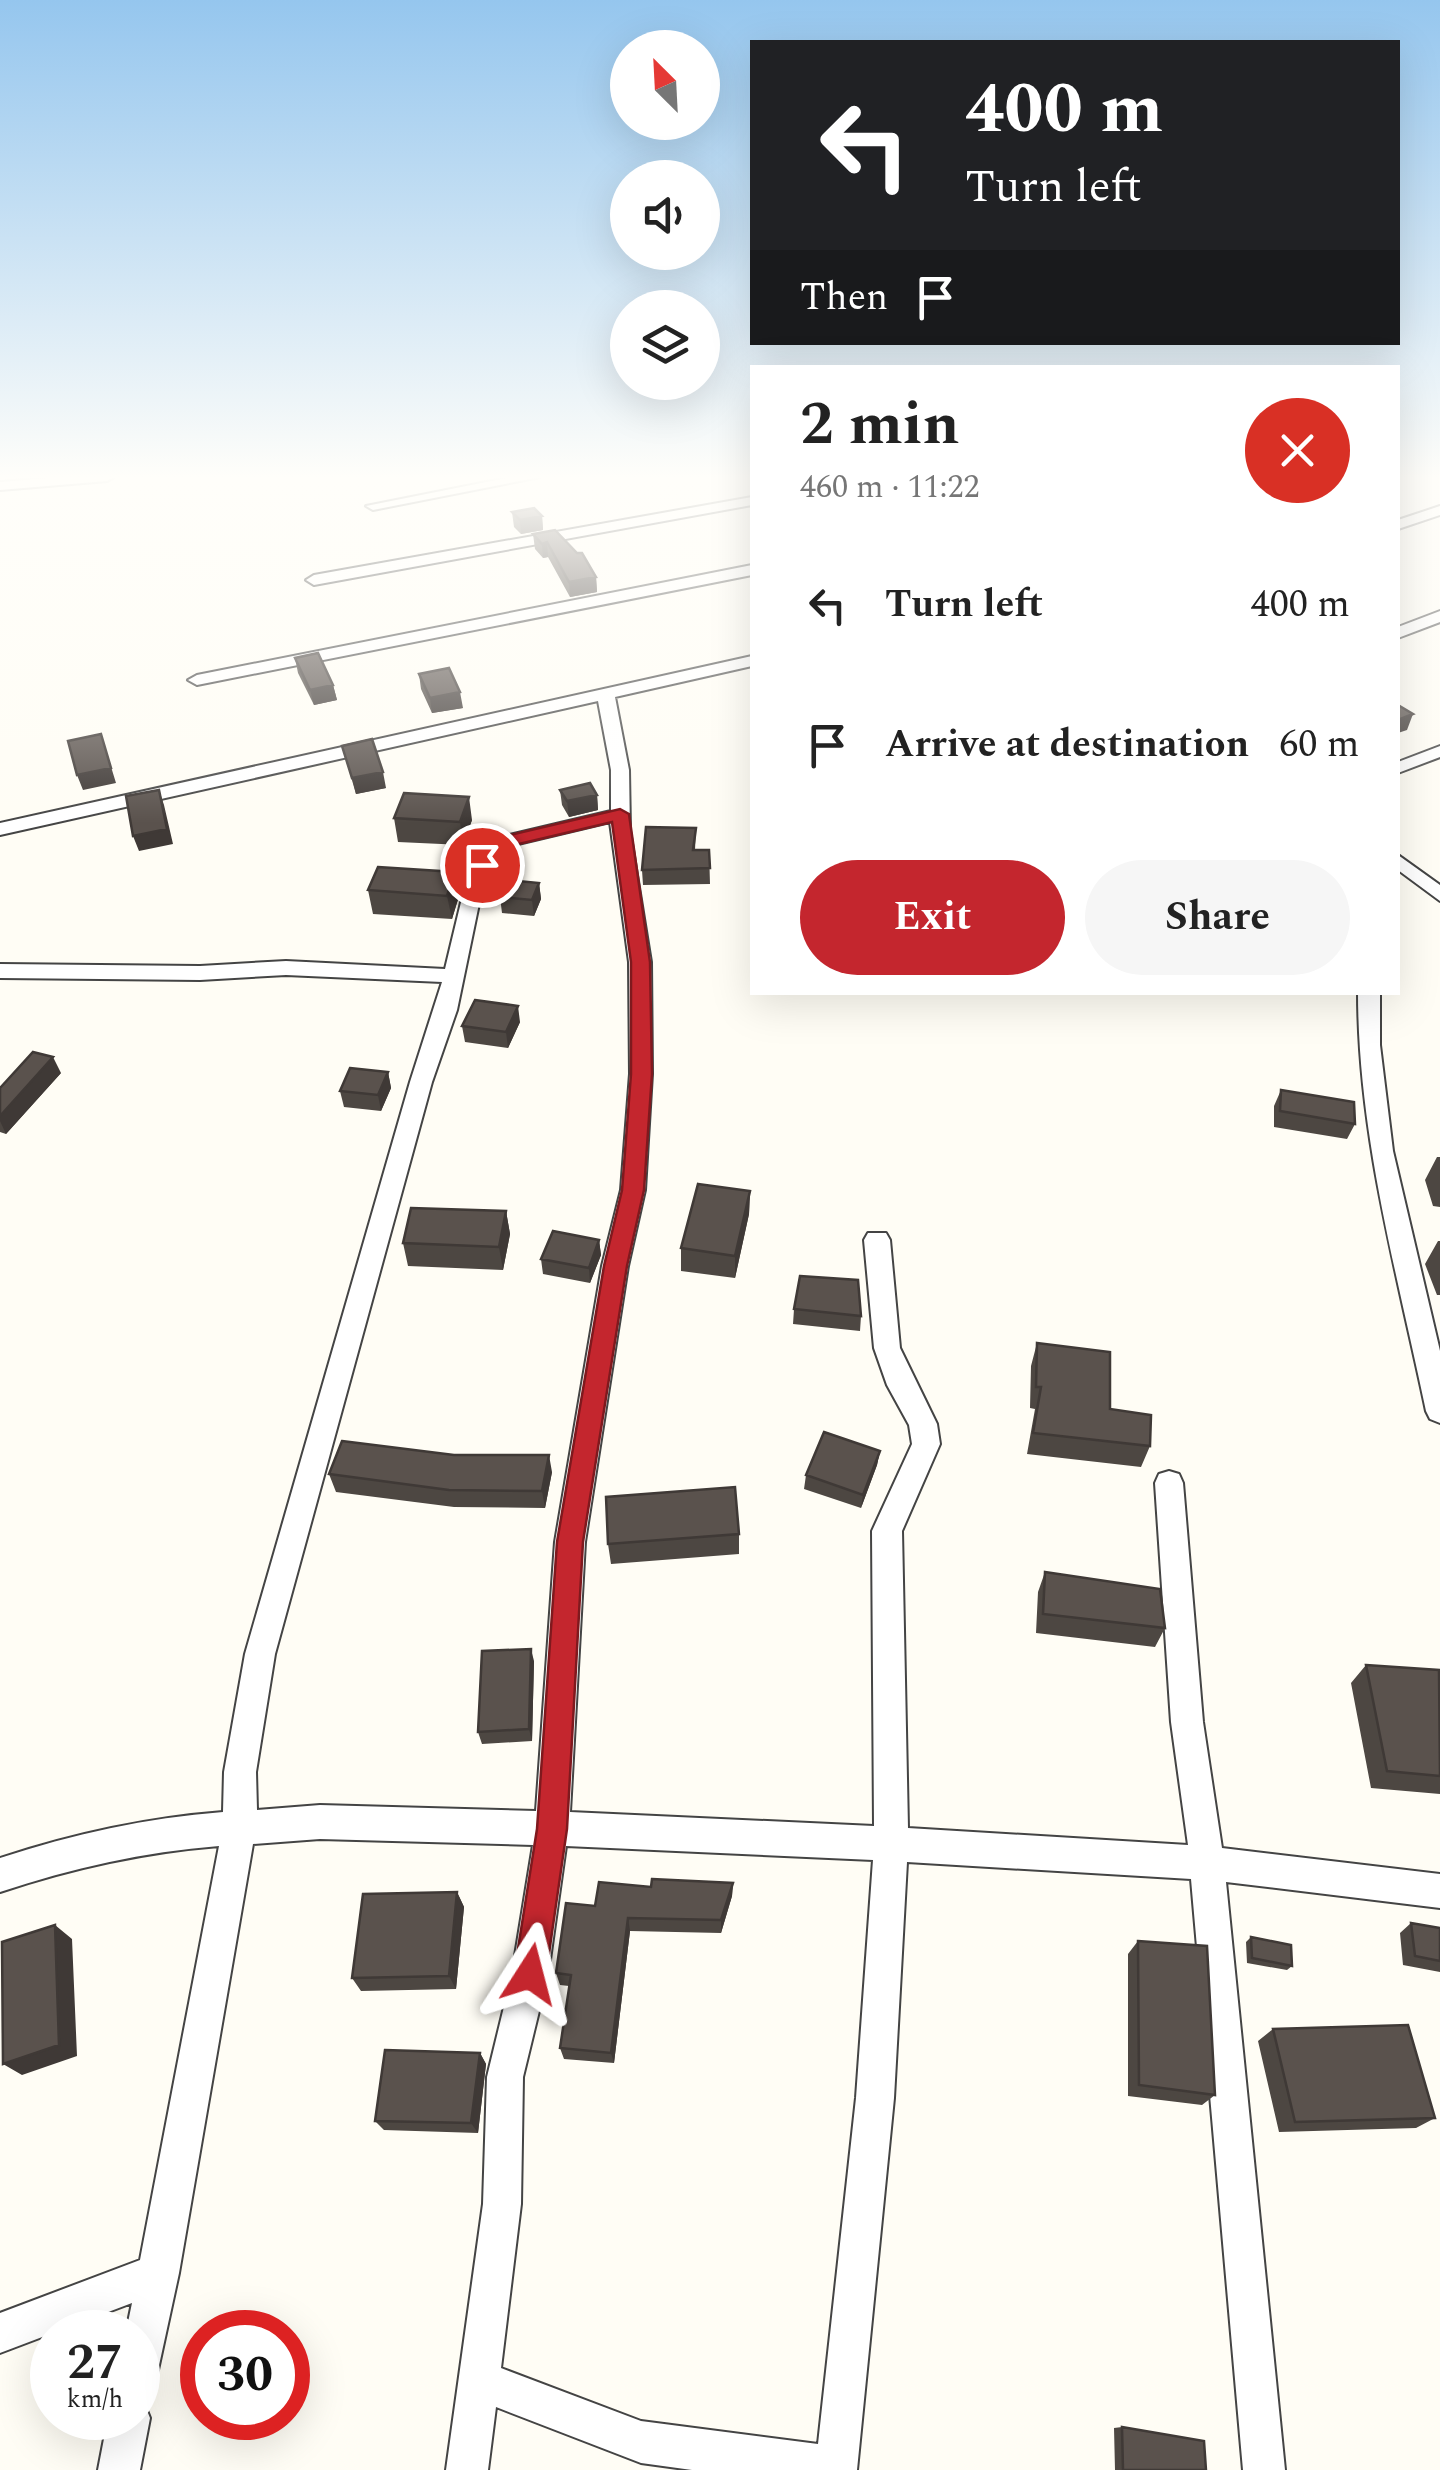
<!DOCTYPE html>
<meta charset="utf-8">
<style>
:root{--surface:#fff;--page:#f6f6f6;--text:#222;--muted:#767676;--accent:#c4262e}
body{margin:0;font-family:Spectral,serif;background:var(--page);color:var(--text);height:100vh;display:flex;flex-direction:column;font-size:38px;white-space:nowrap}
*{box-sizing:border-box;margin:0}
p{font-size:32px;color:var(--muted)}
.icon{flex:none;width:55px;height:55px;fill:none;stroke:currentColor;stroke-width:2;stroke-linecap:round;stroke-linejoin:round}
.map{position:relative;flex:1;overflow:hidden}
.panel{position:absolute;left:750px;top:365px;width:650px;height:630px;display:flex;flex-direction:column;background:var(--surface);border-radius:0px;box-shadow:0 10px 40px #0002}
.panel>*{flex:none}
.banner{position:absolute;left:750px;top:40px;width:650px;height:305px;border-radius:0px;box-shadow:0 10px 40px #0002;background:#202124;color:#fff;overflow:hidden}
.needle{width:65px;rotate:336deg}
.tools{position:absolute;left:610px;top:30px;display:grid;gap:20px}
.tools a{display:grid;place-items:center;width:110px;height:110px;border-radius:50%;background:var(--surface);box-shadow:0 10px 40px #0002;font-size:50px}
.speed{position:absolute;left:30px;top:2310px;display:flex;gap:20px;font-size:50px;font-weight:700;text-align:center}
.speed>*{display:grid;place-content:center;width:130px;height:130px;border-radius:50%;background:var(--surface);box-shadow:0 10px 40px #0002;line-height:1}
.speed small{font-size:25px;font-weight:400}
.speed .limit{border:15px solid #d22;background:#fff;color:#111}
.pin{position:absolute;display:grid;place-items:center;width:85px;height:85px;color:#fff;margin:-42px;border:5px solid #fff;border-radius:50%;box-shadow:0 2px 10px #0007}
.me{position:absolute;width:110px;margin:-55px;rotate:9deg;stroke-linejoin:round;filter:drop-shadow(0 0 8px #0008)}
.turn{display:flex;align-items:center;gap:35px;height:210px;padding:0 50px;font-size:45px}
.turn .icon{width:130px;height:130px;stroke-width:2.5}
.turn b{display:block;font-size:70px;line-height:85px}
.then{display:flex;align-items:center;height:95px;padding:0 50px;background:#0003;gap:20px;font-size:38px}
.round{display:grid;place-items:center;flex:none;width:105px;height:105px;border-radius:52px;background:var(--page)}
.head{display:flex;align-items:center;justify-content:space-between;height:170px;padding:0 50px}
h1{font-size:60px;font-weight:700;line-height:75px}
.action{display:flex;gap:20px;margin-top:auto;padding:20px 50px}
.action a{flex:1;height:115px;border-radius:60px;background:var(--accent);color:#fff;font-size:40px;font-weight:700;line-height:115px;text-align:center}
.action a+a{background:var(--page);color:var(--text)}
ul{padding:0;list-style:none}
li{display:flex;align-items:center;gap:30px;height:140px;padding:0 50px}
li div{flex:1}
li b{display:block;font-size:38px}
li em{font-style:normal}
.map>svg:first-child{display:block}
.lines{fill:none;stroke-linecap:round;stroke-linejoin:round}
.minor-casing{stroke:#444;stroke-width:4}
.minor{fill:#fff;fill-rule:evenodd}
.wall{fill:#4d4742}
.shaded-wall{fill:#3f3936}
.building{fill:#5a524d;stroke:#3f3936;stroke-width:2.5}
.route{fill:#c4262e;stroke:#7f191e;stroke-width:2.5}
</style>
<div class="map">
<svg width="1440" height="2470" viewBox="0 0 1440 2470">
<rect width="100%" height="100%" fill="#fffdf5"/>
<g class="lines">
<!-- minor casing -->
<g class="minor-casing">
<path id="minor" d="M60 477H114L107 481 0 490V482Z
M511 477H540L373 510 366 506Z
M752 497V505L314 585 306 580 314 575Z
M1440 506V515L1398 529V520Z
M752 565V575L197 685 188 680 197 675Z
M1440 611V622L1398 638V627Z
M752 656V666L615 697 629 770 630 831 651 962 652 1074 645 1190 628 1266 585 1542 570 1812 874 1826 872 1531 912 1444 909 1425 887 1385 874 1348 864 1240 868 1233H886L890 1240 900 1348 937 1424 940 1444 902 1531 908 1828 1188 1845 1171 1722 1155 1483 1159 1474 1169 1471 1179 1474 1183 1483 1203 1722 1222 1848 1440 1874V1908L1226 1882 1285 2470H1243L1191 1879 907 1862 894 2098 857 2470H692L641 2463 496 2407 488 2470H446L483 2204 487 2077 512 1974 533 1845 320 1839 253 1844 179 2273 153 2393 138 2398V2332H126L132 2303 0 2353V2313L140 2260 219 1846C144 1852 72 1868 0 1892V1858C73 1834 146 1818 223 1812L224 1772 245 1654 410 1082 442 982 286 975 200 980 0 978V964L200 966 286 961 445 969 468 873 488 840 611 811V770L598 701 0 835V823ZM610 822 629 962 630 1074 621 1190 602 1266 555 1542 536 1811 320 1805 257 1810 256 1772 275 1654 432 1082 457 1010 481 894 502 848ZM566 1846 873 1860 856 2098 818 2444 641 2421 501 2368 521 2204 523 2077 548 1974Z
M1440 746V757L1398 773V762Z
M1398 855 1440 885V901L1398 870Z
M1358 992H1380V1045L1393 1151 1440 1351V1423L1430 1419 1426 1411C1397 1272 1358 1136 1358 992Z
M138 2401 144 2403 150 2418 140 2470H98L108 2418H138Z"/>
</g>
<!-- minor -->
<use href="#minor" class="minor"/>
</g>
<!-- wall -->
<path class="wall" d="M512 512 542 516 543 530 521 534 514 527Z
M533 534 596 577 597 592 570 597 548 557 543 558 535 549Z
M295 658 333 685 337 700 314 705 298 673Z
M419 674 463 708 432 713 421 689Z
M342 746 386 788 356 794Z
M560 790 597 795 598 810 569 817 562 805Z
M394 818 472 820 463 845 398 842Z
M696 828 695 850H709L710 884 643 885 642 870Z
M455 872 459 896 452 919 373 914 368 890Z
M539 883 541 899 534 916 502 913 500 897Z
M520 1022 508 1048 465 1042 462 1026Z
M388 1072 391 1088 381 1111 344 1107 340 1091Z
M61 1073 6 1134 0 1132V1088Z
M1281 1090 1355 1124 1347 1139 1274 1127V1106Z
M1437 1157H1440V1207L1433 1206 1425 1180Z
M750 1191 749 1214 735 1278 681 1271V1248Z
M506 1211 510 1234 503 1270 408 1266 403 1243Z
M599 1240 601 1255 590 1283 543 1274 541 1259Z
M1438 1241H1440V1295H1437L1425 1264Z
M794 1309 861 1316 860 1331 793 1324Z
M1037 1343 1150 1446 1141 1467 1027 1454 1035 1409 1030 1408 1031 1366Z
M880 1451 877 1465 861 1508 804 1489 806 1475Z
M552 1472 545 1508 454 1507 336 1492 329 1474Z
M739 1534V1554L611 1564 608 1544Z
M1045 1572 1165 1628 1155 1647 1036 1633 1038 1592Z
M534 1661 532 1741 482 1744 478 1732Z
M1366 1665 1440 1673V1794L1371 1788 1351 1683Z
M733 1883 732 1896 721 1933 630 1931 614 2063 564 2059 560 2048 569 1986 560 1985 556 1973 595 1906 651 1887Z
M457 1892 464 1907 456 1989 361 1991 352 1978Z
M1411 1923 1440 1928V1972L1403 1965 1400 1933Z
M1251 1937 1292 1966 1287 1970 1247 1963 1246 1942Z
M1138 1941 1215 2095 1202 2105 1128 2096V1954Z
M1273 2029 1435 2118 1416 2128 1279 2132 1258 2041Z
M480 2053 486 2064 478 2133 384 2130 375 2121Z
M1122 2427 1206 2470H1115L1114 2428Z"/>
<!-- shaded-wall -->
<path class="shaded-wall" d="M542 516 543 530 521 534 520 520Z
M547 542 548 557 543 558 542 544Z
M596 577 597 592 570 597 569 582Z
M333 685 337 700 314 705 310 690Z
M460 692 463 708 432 713 430 698Z
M1413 714 1407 730 1398 733V720Z
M101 734 116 783 83 790 77 775Z
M383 772 386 788 356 794 352 778Z
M159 790 164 805 173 844 139 851 133 836Z
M597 795 598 810 569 817 567 801Z
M469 797 472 820 463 845 460 822Z
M455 872 459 896 452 919 447 896Z
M539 883 541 899 534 916 532 900Z
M518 1006 520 1022 508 1048 506 1032Z
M53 1057 61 1073 6 1134 0 1121V1116Z
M388 1072 391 1088 381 1111 378 1095Z
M750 1191 749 1214 735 1278V1256Z
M506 1211 510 1234 503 1270 499 1247Z
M599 1240 601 1255 590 1283 589 1268Z
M880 1451 877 1465 861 1508 863 1495Z
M549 1455 552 1472 545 1508 542 1491Z
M531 1649 534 1661 532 1741 529 1729Z
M733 1883 732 1896 721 1933V1920Z
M457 1892 464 1907 456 1989 449 1976Z
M628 1918 630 1931 614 2063 611 2053Z
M55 1925 72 1939 77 2056 22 2075 3 2064Z
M480 2053 486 2064 478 2133 471 2123Z"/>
<!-- building -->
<path class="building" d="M534 508 542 516 520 520 512 512Z
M555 530 577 553H582L596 577 569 582 547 542 542 544 533 534Z
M318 653 333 685 310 690 295 658Z
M449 668 460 692 430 698 419 674Z
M1398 705 1413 714 1398 720Z
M101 734 111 768 77 775 68 741Z
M372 739 383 772 352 778 342 746Z
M590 783 597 795 567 801 560 790Z
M159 790 167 829 133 836 126 796Z
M404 793 469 797 460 822 394 818Z
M646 827 696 828 693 850H709L710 868 642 870Z
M378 867 455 872 447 896 368 890Z
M507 880 539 883 532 900 500 897Z
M475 1000 518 1006 506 1032 462 1026Z
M33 1052 53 1057 0 1116V1088Z
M350 1068 388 1072 378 1095 340 1091Z
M1281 1090 1354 1102 1355 1124 1280 1111Z
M698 1184 750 1191 735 1256 681 1248Z
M411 1208 506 1211 499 1247 403 1243Z
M553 1231 599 1240 589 1268 541 1259Z
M800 1276 858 1280 861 1316 794 1309Z
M1037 1343 1110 1352V1409L1151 1415 1150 1446 1033 1433 1041 1387H1036Z
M824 1432 880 1451 863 1495 806 1475Z
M342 1441 454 1455H549L542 1491 449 1490 329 1474Z
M735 1487 739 1534 608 1544 606 1497Z
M1045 1572 1160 1589 1165 1628 1043 1614Z
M531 1649 529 1729 478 1732 482 1651Z
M1366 1665 1439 1670 1440 1776 1387 1771Z
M652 1879 733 1883 721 1920 628 1918 611 2053 560 2048 571 1975 556 1973 566 1903 595 1906 599 1882 651 1887Z
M457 1892 449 1976 352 1978 363 1894Z
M1411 1923 1440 1928V1961L1415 1956Z
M55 1925 59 2045 3 2064 2 1942Z
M1251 1937 1291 1945 1292 1966 1252 1958Z
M1138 1941 1207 1946 1215 2095 1139 2085Z
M1408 2025 1435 2118 1295 2122 1273 2029Z
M385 2050 480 2053 471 2123 375 2121Z
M1122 2427 1204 2441 1206 2470H1123Z"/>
<!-- sky -->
<linearGradient id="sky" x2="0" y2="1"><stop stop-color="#95c6ee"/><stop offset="0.58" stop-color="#fffefa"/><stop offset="1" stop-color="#fffefa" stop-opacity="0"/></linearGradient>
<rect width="1440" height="823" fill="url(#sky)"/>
<!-- route -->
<path class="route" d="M620 809 629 814 650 962 652 1074 644 1190 627 1266 583 1542 567 1829 546 1974 542 1985 530 1990 519 1985 514 1974 537 1829 557 1542 604 1266 622 1190 631 1074V962L612 822 502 848 488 869 482 870 473 865 489 840Z"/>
</svg>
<div class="tools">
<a><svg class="needle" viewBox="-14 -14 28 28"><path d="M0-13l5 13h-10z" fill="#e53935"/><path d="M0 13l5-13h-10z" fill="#767676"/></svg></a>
<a><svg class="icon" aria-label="sound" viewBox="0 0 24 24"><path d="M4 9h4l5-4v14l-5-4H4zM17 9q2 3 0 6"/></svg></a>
<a><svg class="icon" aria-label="layers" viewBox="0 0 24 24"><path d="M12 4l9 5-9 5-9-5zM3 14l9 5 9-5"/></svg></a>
</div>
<div class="speed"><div>27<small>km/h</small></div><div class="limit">30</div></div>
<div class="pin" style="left:482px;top:865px;background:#d93025"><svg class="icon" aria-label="arrive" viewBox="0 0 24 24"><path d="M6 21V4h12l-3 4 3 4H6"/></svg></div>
<svg class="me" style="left:530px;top:1974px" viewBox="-20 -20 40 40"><path d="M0-17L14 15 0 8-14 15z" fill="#c4262e" stroke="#fff" stroke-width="4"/></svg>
<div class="banner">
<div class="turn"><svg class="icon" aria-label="left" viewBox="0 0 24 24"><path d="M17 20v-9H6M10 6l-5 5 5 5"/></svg><div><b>400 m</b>Turn left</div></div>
<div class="then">Then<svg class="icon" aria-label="arrive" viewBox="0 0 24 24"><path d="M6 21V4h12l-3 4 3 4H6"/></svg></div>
</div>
<section class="panel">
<div class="head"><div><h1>2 min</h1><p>460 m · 11:22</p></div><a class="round" style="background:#d93025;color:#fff"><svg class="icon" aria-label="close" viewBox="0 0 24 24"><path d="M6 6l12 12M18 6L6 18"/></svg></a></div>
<ul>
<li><svg class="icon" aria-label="left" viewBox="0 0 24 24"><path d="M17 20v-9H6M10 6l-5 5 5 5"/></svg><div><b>Turn left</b></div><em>400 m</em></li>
<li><svg class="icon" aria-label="arrive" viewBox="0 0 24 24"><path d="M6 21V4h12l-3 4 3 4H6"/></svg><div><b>Arrive at destination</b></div><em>60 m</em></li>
</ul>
<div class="action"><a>Exit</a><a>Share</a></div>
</section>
</div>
